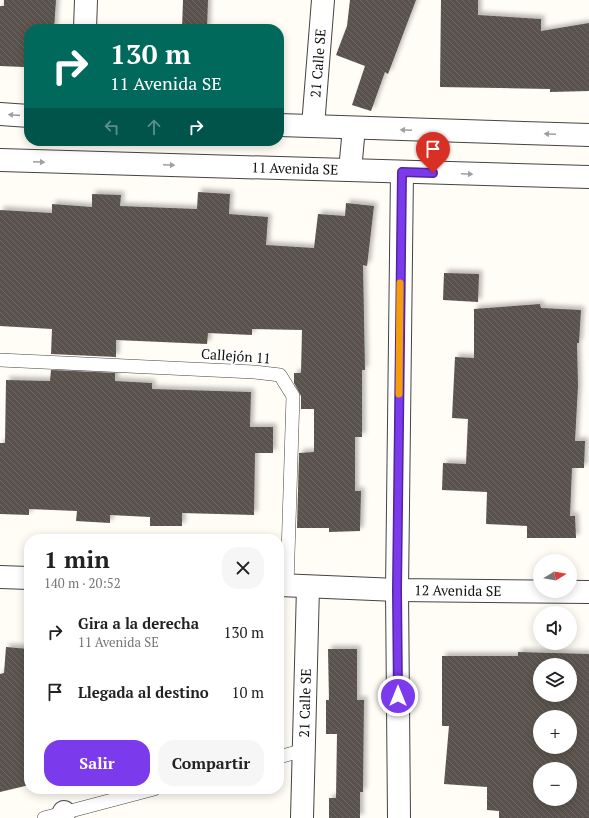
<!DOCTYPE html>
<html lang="es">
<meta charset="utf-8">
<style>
:root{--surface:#fff;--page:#f6f6f6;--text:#222;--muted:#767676;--accent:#7c3aed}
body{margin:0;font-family:"PT Serif",serif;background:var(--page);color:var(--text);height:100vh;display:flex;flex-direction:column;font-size:15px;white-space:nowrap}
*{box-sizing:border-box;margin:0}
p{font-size:13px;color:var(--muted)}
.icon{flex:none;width:22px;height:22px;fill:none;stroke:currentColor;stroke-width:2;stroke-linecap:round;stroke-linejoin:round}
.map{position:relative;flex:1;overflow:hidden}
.drawer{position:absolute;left:24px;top:534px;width:260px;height:260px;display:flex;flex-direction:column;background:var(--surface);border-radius:16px;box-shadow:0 2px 10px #0003}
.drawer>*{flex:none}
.banner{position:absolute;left:24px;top:24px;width:260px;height:122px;border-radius:16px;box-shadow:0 2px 10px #0003;background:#00695c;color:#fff;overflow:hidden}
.needle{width:26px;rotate:79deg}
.tools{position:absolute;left:533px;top:554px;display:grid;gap:8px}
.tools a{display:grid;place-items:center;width:44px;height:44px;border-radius:50%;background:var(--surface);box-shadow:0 2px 10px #0003;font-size:20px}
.pin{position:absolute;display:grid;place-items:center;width:34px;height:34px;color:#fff;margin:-41px -17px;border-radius:50% 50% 50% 0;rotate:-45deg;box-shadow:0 0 4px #0007}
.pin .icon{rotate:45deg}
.me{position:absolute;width:44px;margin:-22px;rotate:0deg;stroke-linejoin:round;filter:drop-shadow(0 0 3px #0008)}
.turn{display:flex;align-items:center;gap:14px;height:84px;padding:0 20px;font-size:18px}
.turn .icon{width:52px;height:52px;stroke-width:2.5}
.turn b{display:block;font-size:28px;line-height:34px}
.lanes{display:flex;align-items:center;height:38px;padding:0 20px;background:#0003;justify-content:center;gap:20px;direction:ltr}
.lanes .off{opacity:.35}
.round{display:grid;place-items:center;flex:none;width:42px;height:42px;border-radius:16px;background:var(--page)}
.overview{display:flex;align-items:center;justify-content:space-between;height:68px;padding:0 20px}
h1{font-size:24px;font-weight:700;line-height:30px}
.button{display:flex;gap:8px;margin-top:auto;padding:8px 20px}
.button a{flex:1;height:46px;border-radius:16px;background:var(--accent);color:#fff;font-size:16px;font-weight:700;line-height:46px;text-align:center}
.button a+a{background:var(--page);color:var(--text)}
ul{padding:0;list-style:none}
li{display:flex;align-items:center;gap:12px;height:60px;padding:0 20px}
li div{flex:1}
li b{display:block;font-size:15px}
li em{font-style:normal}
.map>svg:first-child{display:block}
.building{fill:url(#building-back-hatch);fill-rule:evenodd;filter:url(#shadow)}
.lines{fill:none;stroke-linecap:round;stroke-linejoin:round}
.service-casing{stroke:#444;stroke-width:14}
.minor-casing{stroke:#444;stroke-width:24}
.tertiary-casing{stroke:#444;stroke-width:24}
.service{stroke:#fff;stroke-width:13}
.minor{stroke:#fff;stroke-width:22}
.tertiary{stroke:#fff;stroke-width:22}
.oneway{fill:#a0a0a0}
.route-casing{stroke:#51269a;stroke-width:10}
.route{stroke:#7c3aed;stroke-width:7}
.slow{stroke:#f59e0b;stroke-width:7}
.labels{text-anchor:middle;stroke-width:4;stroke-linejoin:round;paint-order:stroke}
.street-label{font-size:14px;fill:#111;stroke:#fff}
</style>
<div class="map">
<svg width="589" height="818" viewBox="0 0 589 818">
<defs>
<pattern id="building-back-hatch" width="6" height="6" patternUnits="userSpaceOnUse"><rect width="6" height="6" fill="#5a524d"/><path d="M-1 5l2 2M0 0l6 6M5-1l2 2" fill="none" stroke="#6d6662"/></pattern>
<filter id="shadow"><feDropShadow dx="3.5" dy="-3.5" stdDeviation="2" flood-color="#0004"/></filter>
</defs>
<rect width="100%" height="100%" fill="#fffdf5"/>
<!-- building -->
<path class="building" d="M4 0H56L54 29H29V59L24 58V67L0 66V6H4Z
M183 0H208L207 29H182Z
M350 0H416L388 74 385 72 371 111 352 105 365 66 336 55 347 26Z
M441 0H478V15L541 19V31L589 23V91L550 92V89L440 87Z
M198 192 230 194 229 214 268 217 266 245 314 248 318 214 345 216 346 203 374 206 367 266 363 265 365 370H362V437H355V491H361L360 531 329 532V528H297L299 453 314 452V409H301V396L294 383V373H301L302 330 252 329V335L208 333 207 344 116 340V357L51 354 52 329 0 326V210L52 213V204L92 207V194L121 195 120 206 197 209Z
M444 273 479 274 478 302 443 300Z
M540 304 541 308 581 310 579 343H577L578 386 575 441H585L584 468H572L570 516H575L576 538H527V526L486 524 487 492 442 490 443 463 466 464 468 419 452 418 455 357 474 358V309Z
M51 370 115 373V381L152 383V389L251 392 250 427H273V453H255L254 515 182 513V526H150V517L110 515V523L76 521 77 511 29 509V515L0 514V443H5L6 380 50 381Z
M6 647 29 649V688L26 717 29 730V785L0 792V674L4 673Z
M328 649H357V700H364L363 792H360V818H329V798H336L337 734H326V700H329Z
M518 652 589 654V818H499V811L487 810V787L444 784 449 726H442V656H518ZM540 665H570V695H540ZM540 717H570V747H540ZM540 769H570V799H540Z"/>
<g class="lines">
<!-- service casing -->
<g class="service-casing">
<path id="service" d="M0 360 254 372 280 375 293 396 287 586
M279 757 304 750
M44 818 154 789"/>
</g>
<!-- minor casing -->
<g class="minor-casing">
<g id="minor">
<path d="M85 29 86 0"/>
<path id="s1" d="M313 126 323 0"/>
<path d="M0 577 29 578"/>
<path id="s2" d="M279 585 397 590 589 592"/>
<path d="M63 818 64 812"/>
<path id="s3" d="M302 818 308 587"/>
<path d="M399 818 397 590 402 172"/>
</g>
</g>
<!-- tertiary casing -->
<g class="tertiary-casing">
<g id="tertiary">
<path d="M0 114 29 116"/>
<path d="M279 125 589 135"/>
<path id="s4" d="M0 160 589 177"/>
<path d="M350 170 354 128"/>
</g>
</g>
<!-- service -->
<use href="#service" class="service"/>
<!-- minor -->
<use href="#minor" class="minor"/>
<!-- tertiary -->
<use href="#tertiary" class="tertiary"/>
</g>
<!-- one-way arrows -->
<defs><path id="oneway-solid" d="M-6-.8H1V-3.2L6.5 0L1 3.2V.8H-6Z"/></defs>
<g class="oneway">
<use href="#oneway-solid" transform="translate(14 115) rotate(-176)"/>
<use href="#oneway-solid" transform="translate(406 130) rotate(-178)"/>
<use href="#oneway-solid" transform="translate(550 134) rotate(-178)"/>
<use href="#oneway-solid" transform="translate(39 162) rotate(2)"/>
<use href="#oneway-solid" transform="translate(169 165) rotate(2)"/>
<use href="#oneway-solid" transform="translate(467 174) rotate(2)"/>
</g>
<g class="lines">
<!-- route casing -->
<g class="route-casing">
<path id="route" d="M398 696 397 590 402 172 433 173"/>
</g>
<!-- route -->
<use href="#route" class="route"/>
<!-- slow -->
<path class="slow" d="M399 394 400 283"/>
</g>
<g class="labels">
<!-- street labels -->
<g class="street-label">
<text dy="5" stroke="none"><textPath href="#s1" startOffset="63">21 Calle SE</textPath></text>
<text dy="5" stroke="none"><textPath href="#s4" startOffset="295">11 Avenida SE</textPath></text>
<text transform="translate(236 356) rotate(4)" y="5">Callejón 11</text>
<text dy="5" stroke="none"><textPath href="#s2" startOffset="179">12 Avenida SE</textPath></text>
<text dy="5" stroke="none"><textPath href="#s3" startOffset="115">21 Calle SE</textPath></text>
</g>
</g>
</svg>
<div class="tools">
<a><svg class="needle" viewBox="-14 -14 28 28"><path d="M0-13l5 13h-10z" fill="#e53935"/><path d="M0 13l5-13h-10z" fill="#767676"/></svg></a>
<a><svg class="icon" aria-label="sound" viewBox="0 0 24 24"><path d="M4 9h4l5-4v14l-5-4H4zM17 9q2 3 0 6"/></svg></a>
<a><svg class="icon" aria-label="layers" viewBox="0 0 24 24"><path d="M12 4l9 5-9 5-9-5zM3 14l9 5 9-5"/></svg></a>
<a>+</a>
<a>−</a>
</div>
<div class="pin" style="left:433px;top:173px;background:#d93025"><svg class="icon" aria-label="arrive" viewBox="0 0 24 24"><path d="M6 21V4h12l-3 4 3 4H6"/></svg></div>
<svg class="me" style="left:398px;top:696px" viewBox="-20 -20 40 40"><circle r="17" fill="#7c3aed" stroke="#fff" stroke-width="3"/><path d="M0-11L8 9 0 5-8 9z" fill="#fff"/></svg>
<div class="banner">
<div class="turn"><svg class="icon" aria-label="right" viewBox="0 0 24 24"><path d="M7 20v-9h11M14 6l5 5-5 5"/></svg><div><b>130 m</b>11 Avenida SE</div></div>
<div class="lanes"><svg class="icon off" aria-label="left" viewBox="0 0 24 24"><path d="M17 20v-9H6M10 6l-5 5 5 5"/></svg><svg class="icon off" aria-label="ahead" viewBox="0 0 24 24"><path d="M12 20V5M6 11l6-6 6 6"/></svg><svg class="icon" aria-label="right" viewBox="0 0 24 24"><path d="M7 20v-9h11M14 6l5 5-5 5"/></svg></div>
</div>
<section class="drawer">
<div class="overview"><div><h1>1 min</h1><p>140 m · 20:52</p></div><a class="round"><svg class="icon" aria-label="close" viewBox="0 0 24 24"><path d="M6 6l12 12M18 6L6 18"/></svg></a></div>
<ul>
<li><svg class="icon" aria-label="right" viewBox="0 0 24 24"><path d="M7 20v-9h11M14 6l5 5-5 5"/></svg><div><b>Gira a la derecha</b><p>11 Avenida SE</p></div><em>130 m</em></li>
<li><svg class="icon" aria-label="arrive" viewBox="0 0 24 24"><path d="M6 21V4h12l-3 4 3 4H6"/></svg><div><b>Llegada al destino</b></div><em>10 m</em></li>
</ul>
<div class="button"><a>Salir</a><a>Compartir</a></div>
</section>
</div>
